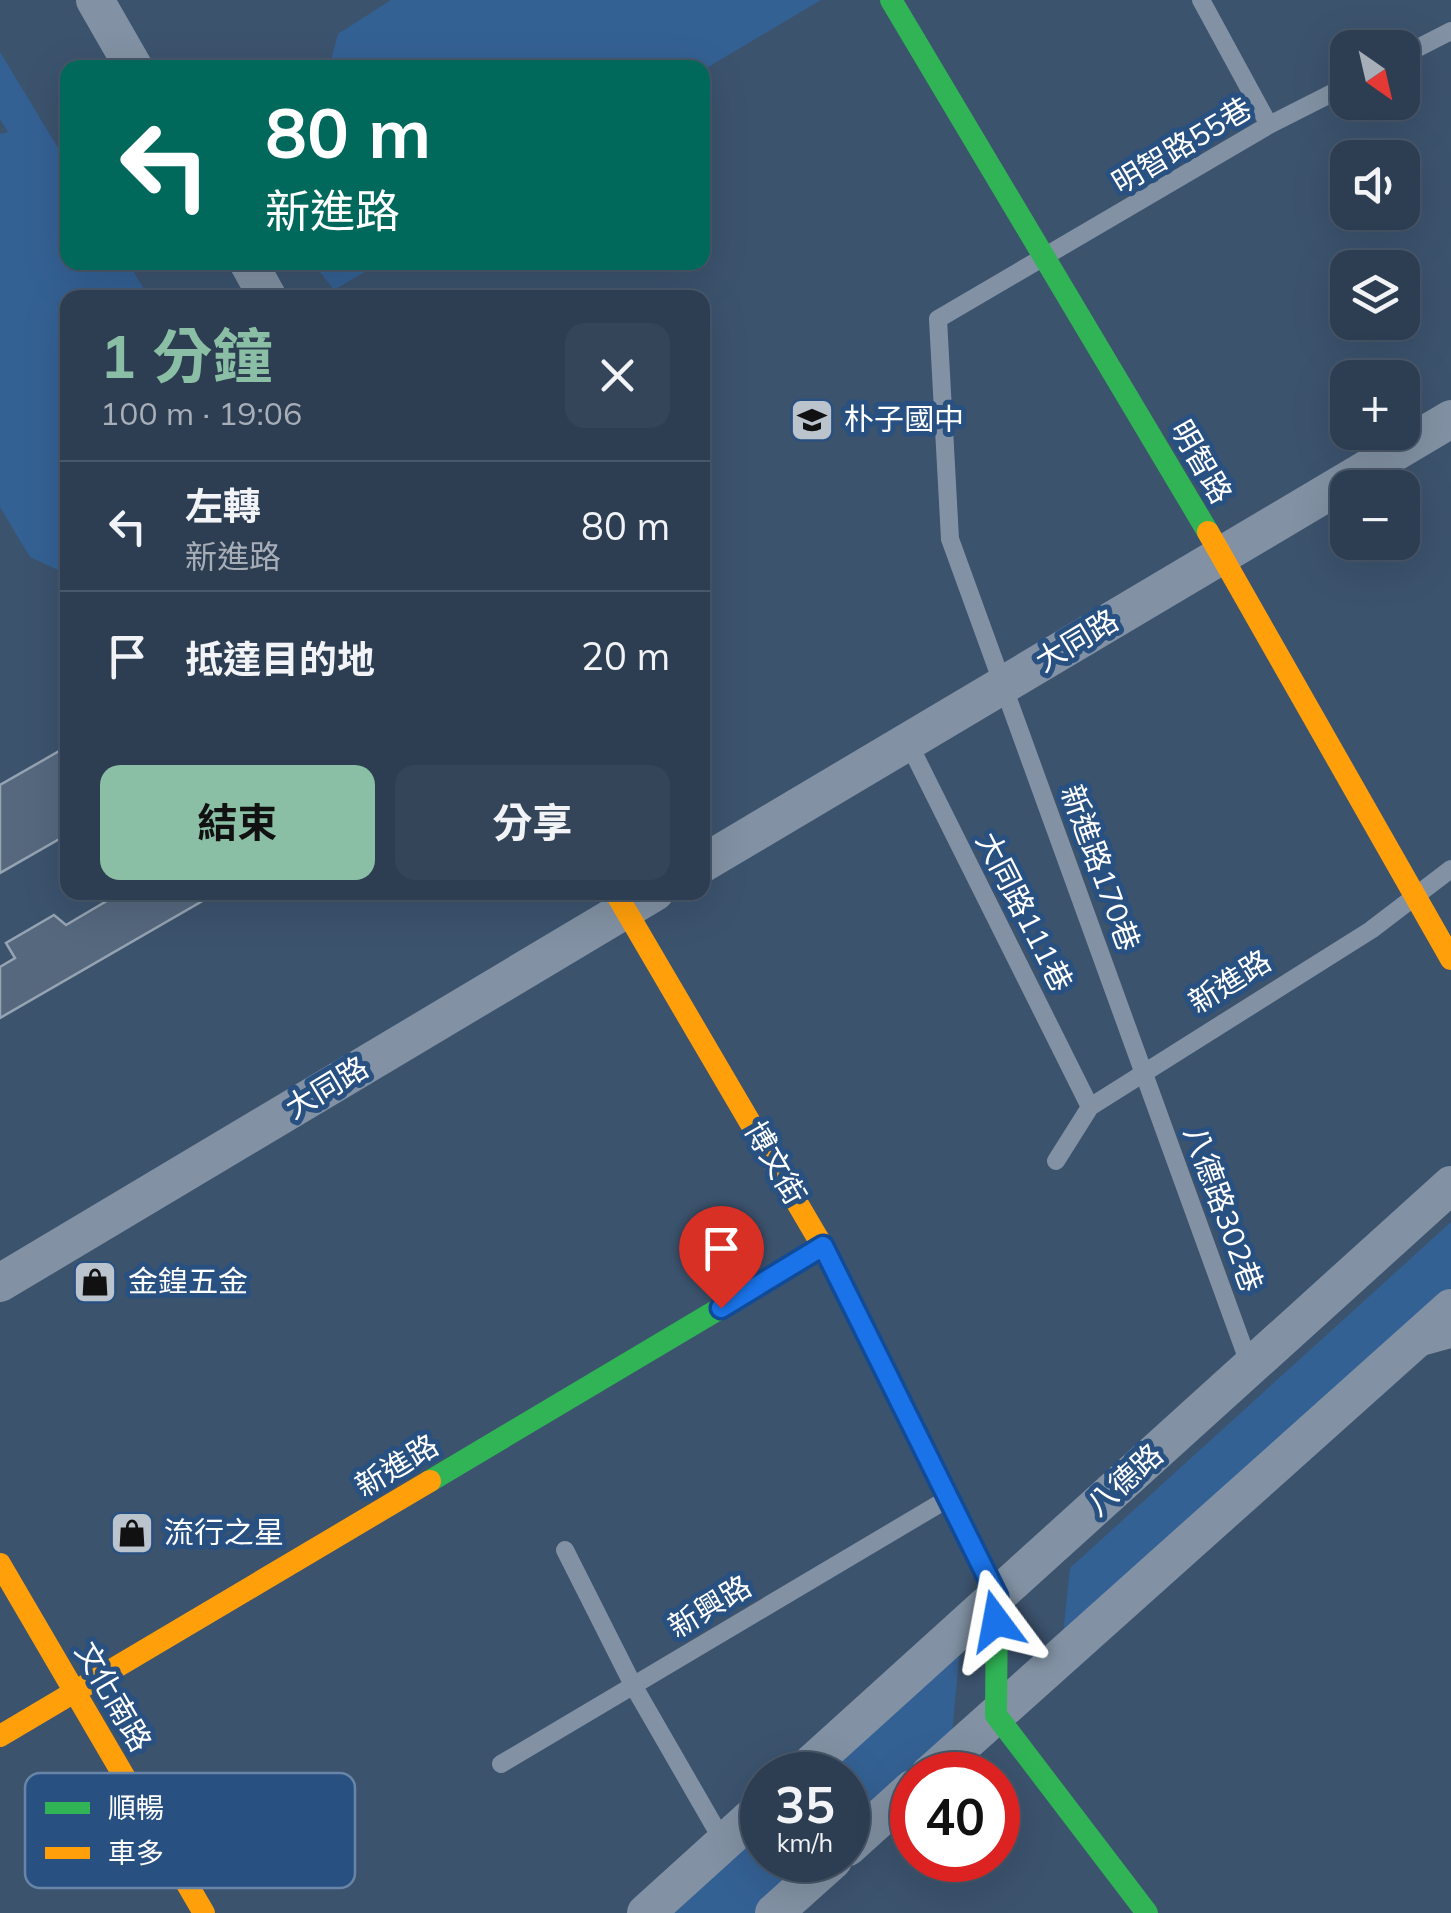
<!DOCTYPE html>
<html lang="zh-TW">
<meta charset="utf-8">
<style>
:root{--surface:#2d3e52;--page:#354559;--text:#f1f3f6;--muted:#a7aeb8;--line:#485769;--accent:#8abfa5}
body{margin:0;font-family:Mulish,"Noto Sans TC",sans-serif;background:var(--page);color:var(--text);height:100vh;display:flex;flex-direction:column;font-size:38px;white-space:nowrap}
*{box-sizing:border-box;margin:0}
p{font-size:32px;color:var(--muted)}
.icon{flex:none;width:55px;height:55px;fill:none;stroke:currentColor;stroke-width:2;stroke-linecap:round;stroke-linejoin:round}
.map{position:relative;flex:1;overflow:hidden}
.drawer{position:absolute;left:60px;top:290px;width:650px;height:610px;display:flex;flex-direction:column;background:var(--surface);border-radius:20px;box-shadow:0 10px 40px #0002,0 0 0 2px var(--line)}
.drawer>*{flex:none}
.top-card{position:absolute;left:60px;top:60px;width:650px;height:210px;border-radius:20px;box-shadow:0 10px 40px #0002,0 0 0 2px var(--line);background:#00695c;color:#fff;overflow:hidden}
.needle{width:65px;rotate:146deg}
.fabs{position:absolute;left:1330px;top:30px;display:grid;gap:20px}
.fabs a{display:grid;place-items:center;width:90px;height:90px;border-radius:20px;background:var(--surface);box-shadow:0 10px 40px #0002,0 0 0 2px var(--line);font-size:50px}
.speed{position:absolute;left:740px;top:1752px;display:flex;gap:20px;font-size:50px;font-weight:700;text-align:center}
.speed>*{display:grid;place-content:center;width:130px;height:130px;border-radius:50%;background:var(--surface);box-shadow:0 10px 40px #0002,0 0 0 2px var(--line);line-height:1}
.speed small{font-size:25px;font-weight:400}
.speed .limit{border:15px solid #d22;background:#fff;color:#111}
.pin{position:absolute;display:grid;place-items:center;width:85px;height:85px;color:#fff;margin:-102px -42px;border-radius:50% 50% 50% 0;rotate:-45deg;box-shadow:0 0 10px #0007}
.pin .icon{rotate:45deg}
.me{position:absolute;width:110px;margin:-55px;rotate:347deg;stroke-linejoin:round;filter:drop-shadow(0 0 8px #0008)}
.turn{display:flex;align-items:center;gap:35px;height:210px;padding:0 40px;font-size:45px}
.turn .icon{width:130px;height:130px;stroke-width:2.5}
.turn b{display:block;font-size:70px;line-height:85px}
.round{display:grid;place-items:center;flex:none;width:105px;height:105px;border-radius:20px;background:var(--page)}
.summary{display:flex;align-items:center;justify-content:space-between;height:170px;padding:0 40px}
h1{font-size:60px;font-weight:700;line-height:75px;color:var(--accent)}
.primary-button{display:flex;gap:20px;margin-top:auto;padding:20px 40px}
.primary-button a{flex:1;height:115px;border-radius:20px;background:var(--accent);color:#111;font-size:40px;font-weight:700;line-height:115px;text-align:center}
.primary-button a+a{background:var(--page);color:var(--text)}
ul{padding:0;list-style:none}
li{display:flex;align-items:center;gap:30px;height:130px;padding:0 40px;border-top:2px solid var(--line)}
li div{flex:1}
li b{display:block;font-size:38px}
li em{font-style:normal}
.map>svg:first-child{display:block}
.green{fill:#346194}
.building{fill:#55687e;stroke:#96a3b2;stroke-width:2.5}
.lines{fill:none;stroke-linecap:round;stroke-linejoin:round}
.lane{stroke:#8292a4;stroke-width:18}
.street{stroke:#8292a4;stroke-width:38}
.fast{stroke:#30b455;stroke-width:22}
.slow{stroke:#ff9f0a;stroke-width:22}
.route-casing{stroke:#114b97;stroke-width:25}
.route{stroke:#1a73e8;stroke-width:18}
.labels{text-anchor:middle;stroke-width:10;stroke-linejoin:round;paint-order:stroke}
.street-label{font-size:30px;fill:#fff;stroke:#285182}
.poi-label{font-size:30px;fill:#fff;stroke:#285182;text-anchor:start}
.key{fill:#285182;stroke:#6885a8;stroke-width:2.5}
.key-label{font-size:28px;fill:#fff}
</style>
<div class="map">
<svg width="1451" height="1913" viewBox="0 0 1451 1913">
<rect width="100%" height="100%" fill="#3c536e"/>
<!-- green -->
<path class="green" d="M391 0H821L703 70 702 68 329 67 338 34Z
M0 52 67 163 68 262 128 263 149 297 68 298 67 574 30 557 0 507V134L8 132 0 119Z
M313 263H380L334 290Z
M1451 1222V1301L1061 1654 1070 1568Z
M960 1648 952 1734 848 1829V1775H819Z
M762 1825V1860H813L755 1913H665Z"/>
<!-- building -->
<path class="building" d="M68 746V834L0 873V785Z
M122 892H218L0 1018V967L15 958 6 943 54 915 66 925Z"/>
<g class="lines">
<!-- lane -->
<path class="lane" d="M1201 0 1269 125
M1402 56 1451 31
M908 742 1090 1107
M1056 1161 1090 1107 1371 930 1451 869
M1418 1348 1451 1339
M1250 1366 950 539 938 319 1269 125 1348 85
M565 1550 633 1685 724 1843
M501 1764 944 1501"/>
<!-- street -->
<path class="street" d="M95 0 134 68
M248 262 268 298
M702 864 1451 419
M0 1283 655 892
M799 1775 1451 1185
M929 1775 1451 1308
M848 1847 912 1789
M646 1913 762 1808
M774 1913 833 1860"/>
<!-- fast -->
<path class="fast" d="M891 0 1208 532
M927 1456 997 1596 996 1715 1147 1913
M430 1481 823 1247"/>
<!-- slow -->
<path class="slow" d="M1208 532 1451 959
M615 892 823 1247 927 1456
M0 1564 204 1913
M0 1736 430 1481"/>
</g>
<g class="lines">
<!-- route casing -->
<g class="route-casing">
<path id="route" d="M721 1308 823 1246 997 1596 996 1621"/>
</g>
<!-- route -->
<use href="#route" class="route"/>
</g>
<!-- icons -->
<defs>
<g id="school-square" transform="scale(2.25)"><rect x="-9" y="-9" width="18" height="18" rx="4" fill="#bbc3cc" stroke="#285182"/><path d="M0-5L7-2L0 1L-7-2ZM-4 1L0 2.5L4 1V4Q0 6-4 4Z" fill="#111"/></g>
<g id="shop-square" transform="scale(2.25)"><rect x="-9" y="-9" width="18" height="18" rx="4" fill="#bbc3cc" stroke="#285182"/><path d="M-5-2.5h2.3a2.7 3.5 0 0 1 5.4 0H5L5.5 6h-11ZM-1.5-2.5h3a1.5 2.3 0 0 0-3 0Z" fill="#111"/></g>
</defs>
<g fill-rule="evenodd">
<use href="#school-square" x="812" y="420"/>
<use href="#shop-square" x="95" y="1282"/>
<use href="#shop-square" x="132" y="1533"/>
</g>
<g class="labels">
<!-- street labels -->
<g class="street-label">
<text transform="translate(1182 146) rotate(-31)" y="10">明智路55巷</text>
<text transform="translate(1201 462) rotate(60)" y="10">明智路</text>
<text transform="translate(1077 641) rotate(-31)" y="10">大同路</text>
<text transform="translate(1100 868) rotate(70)" y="10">新進路170巷</text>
<text transform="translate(1024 912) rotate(63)" y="10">大同路111巷</text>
<text transform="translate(1230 982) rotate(-32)" y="10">新進路</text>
<text transform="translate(327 1088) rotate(-31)" y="10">大同路</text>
<text transform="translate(775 1163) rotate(60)" y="10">博文街</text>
<text transform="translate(1223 1209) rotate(70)" y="10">八德路302巷</text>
<text transform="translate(397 1466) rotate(-31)" y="10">新進路</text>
<text transform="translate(1125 1480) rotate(-42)" y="10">八德路</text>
<text transform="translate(710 1607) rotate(-31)" y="10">新興路</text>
<text transform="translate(113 1697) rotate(60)" y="10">文化南路</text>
</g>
<!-- poi labels -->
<g class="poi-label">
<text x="844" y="430">朴子國中</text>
<text x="128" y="1292">金鍠五金</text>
<text x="164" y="1543">流行之星</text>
</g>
</g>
<!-- legend -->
<rect x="25" y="1773" width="330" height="115" rx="15" class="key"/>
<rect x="45" y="1802" width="45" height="12" fill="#30b455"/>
<rect x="45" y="1847" width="45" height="12" fill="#ff9f0a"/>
<g class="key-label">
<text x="108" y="1818">順暢</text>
<text x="108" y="1863">車多</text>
</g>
</svg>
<div class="fabs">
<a><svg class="needle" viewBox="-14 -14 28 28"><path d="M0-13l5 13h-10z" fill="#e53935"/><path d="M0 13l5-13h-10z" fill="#a7aeb8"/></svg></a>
<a><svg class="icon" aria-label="sound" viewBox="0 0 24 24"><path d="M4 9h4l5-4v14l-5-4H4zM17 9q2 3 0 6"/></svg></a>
<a><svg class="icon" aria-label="layers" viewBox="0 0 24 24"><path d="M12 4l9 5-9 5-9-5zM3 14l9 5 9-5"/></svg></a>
<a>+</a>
<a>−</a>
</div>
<div class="speed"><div>35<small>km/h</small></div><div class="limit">40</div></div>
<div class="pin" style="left:721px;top:1308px;background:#d93025"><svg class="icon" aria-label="arrive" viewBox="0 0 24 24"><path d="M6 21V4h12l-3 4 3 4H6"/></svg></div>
<svg class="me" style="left:996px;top:1621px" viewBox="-20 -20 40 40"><path d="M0-17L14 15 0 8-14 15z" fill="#1a73e8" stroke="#fff" stroke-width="4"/></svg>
<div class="top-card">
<div class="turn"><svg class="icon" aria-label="left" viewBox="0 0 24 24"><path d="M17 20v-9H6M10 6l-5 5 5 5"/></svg><div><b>80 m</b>新進路</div></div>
</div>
<section class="drawer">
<div class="summary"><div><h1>1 分鐘</h1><p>100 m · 19:06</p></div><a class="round"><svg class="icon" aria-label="close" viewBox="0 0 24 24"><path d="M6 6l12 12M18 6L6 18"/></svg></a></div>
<ul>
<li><svg class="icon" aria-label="left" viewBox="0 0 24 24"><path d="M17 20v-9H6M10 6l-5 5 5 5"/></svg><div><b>左轉</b><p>新進路</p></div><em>80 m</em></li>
<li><svg class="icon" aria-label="arrive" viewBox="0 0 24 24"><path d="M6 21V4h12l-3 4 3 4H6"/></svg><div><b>抵達目的地</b></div><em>20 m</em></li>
</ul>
<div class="primary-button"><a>結束</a><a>分享</a></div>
</section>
</div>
